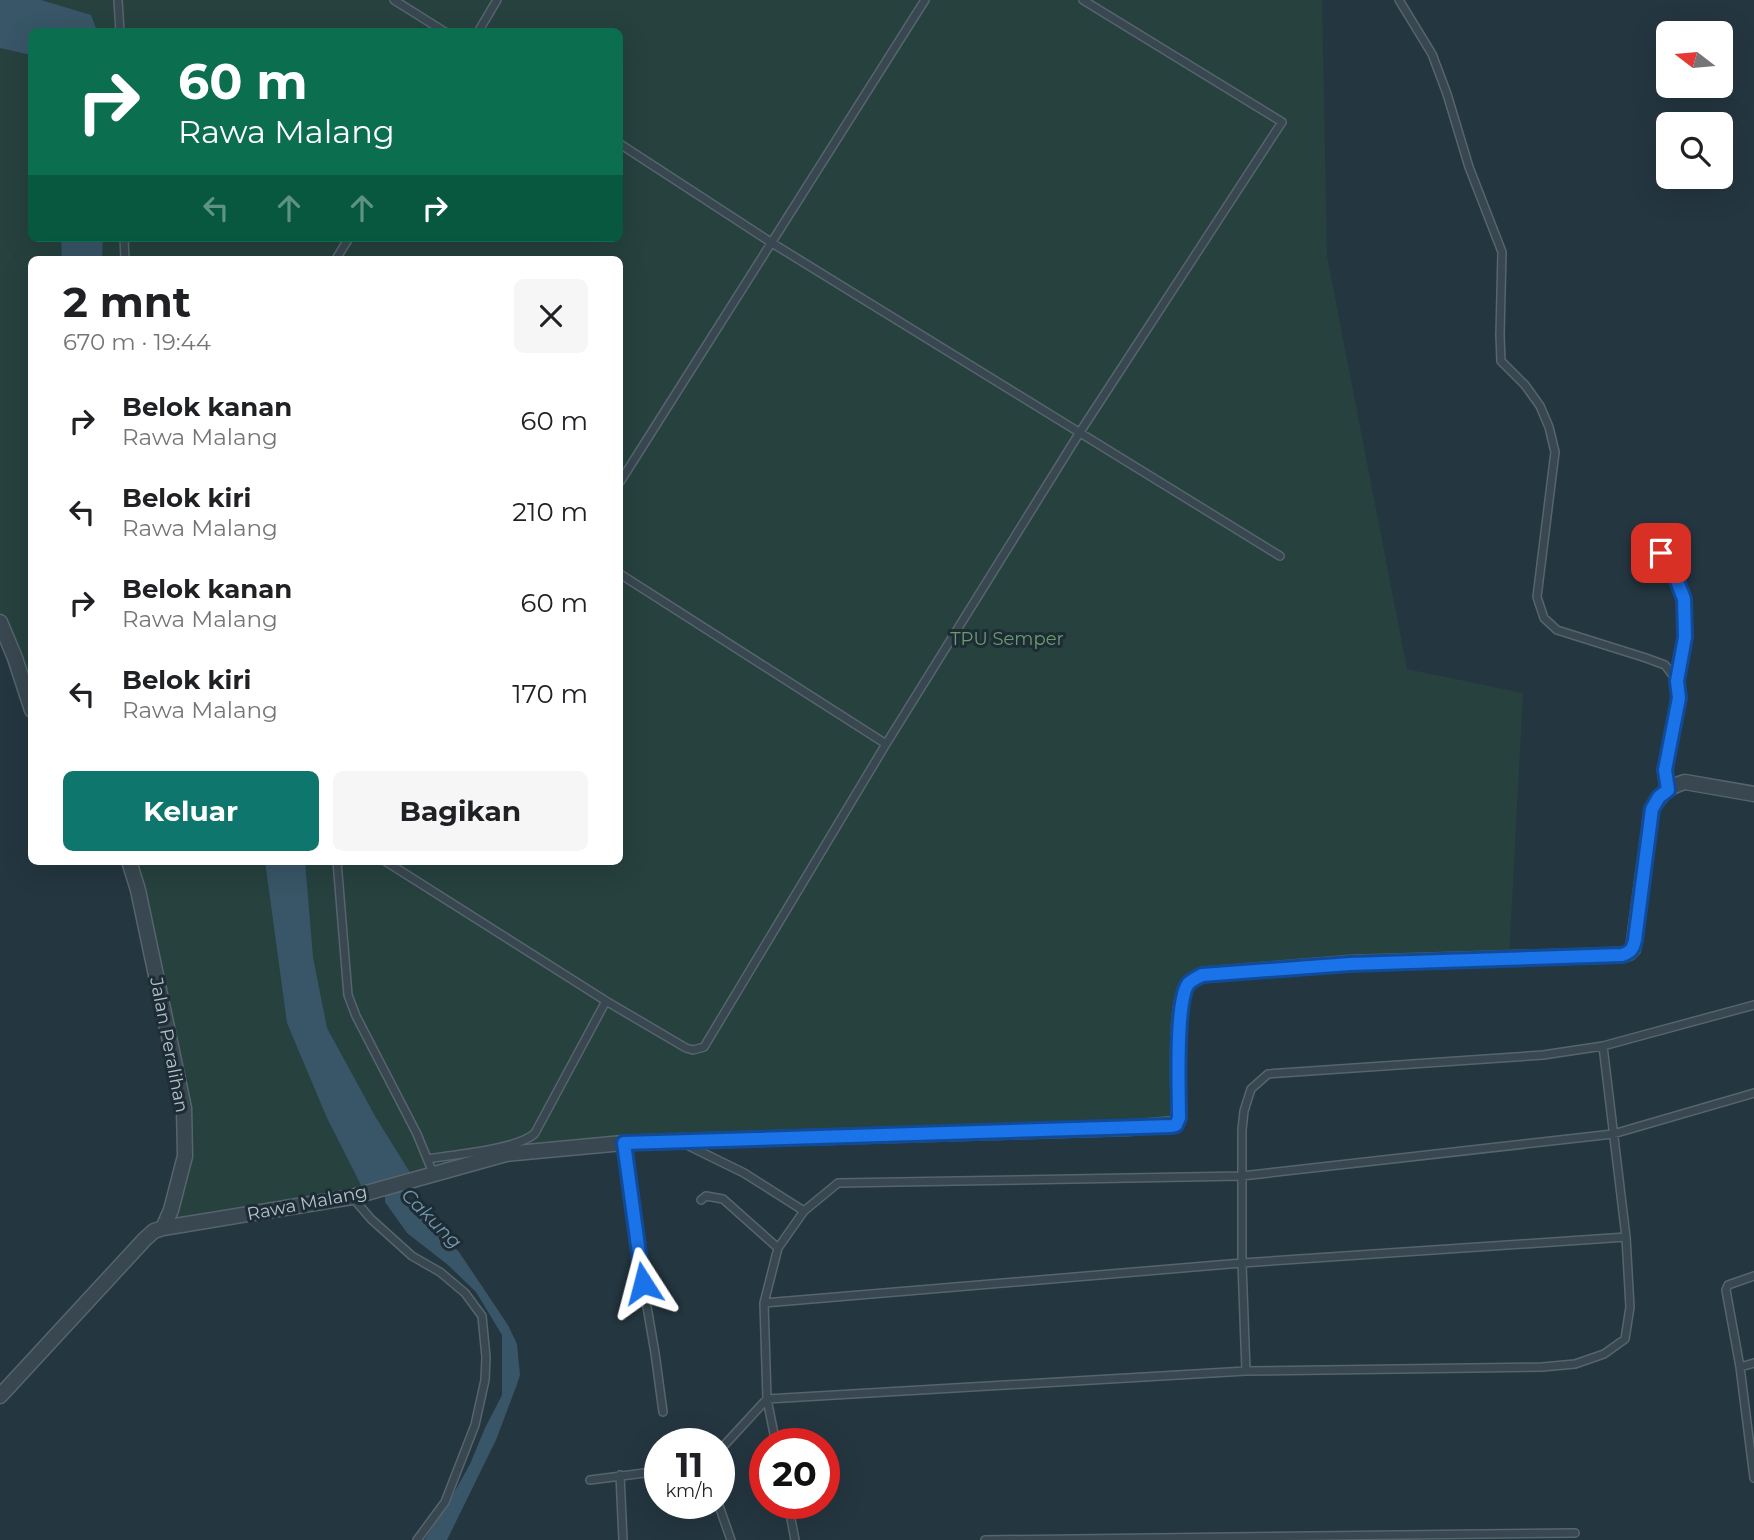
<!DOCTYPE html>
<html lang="id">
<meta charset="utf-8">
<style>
:root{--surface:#fff;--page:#f6f6f6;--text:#202124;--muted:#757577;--accent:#0f766e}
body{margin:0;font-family:Montserrat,sans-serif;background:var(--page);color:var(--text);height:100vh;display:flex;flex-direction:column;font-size:26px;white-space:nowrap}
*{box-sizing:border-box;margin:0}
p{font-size:23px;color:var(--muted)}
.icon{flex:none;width:38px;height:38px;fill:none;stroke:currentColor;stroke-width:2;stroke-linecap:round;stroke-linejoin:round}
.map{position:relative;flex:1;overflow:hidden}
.details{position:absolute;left:28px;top:256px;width:595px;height:609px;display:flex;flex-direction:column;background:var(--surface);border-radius:10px;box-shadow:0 7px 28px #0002}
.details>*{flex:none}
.top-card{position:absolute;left:28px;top:28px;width:595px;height:214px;border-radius:10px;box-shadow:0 7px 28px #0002;background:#0b6e4f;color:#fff;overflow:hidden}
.needle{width:46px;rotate:286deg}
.tools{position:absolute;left:1656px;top:21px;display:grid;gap:14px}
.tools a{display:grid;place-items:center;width:77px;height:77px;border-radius:10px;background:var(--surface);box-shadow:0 7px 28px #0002;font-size:35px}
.speed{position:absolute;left:644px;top:1428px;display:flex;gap:14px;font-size:35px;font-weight:700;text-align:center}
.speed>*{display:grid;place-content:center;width:91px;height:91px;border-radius:50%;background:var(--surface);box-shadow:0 7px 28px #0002;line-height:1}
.speed small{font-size:18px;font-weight:400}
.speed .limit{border:10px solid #d22;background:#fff;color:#111}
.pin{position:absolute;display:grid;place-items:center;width:60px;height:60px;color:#fff;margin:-30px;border-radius:14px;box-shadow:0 4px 10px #0006}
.me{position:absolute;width:77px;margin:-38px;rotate:351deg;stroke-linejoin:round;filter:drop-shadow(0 0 5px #0008)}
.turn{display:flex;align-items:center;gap:24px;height:147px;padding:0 35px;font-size:32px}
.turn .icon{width:91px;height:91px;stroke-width:2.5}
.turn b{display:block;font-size:49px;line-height:60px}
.lanes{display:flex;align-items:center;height:66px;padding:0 35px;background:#0003;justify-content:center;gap:35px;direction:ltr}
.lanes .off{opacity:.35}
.round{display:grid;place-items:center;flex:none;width:74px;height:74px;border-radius:10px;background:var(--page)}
.headline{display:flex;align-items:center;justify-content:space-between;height:119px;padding:0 35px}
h1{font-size:42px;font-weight:700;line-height:52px}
.cta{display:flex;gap:14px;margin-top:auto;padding:14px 35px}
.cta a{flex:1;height:80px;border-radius:10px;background:var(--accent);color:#fff;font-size:28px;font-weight:700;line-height:80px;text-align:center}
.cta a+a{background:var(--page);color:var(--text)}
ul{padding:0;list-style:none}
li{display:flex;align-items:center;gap:21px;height:91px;padding:0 35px}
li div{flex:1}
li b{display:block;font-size:26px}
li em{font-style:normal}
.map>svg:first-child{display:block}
.green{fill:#26413e;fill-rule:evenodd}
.water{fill:#385667}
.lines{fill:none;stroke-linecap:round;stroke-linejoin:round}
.lane-casing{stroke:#56656d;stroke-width:10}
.street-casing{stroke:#56656d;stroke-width:17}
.lane{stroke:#384750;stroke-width:7}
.street{stroke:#384750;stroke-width:14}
.route-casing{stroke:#114b97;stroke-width:18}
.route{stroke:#1a73e8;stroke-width:12}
.labels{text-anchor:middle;stroke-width:6;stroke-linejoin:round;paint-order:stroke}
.park-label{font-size:18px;fill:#6b9c6c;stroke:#1d2c35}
.street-label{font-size:18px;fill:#b5c2ca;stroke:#1d2c35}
.water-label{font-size:19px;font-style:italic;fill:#7499ae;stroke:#1d2c35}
</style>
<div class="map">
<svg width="1754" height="1540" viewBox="0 0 1754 1540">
<rect width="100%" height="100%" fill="#243640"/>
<!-- green -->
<path class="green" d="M0 0H1322L1327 256 1407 669 1523 693 1509 959 1201 975 1189 983 1176 1124 506 1154 387 1187 163 1228 185 1156 184 1108 129 861H620V259H32L31 710 0 622ZM32 32H620V238H32Z"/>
<!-- water -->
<path class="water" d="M0 0H41L91 15 97 31 32 32 31 55 0 48Z
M61 238H103L102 259H62Z
M265 861H305L313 957 327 1028 375 1116 414 1179 365 1193 327 1118 287 1023Z
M403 1184 402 1194 459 1252 508 1325 517 1344 520 1375 516 1387 496 1440 447 1540H424L450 1500 470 1464 485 1428 502 1395V1335L476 1292 448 1265 407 1233 385 1202V1191Z"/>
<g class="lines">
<!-- lane casing -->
<g class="lane-casing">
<path id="lane" d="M118 0 120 32
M394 0 445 32
M1399 0 1432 54 1447 94 1469 167 1502 252 1500 335 1501 361 1525 385 1540 406 1549 427 1555 452 1537 597 1544 618 1557 630 1646 658 1665 665 1677 681 1679 698 1665 770 1667 789
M478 32 497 0
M620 144 772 243 1280 556
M124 238 125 259
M336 259 349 238
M620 482 925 0
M1648 533C1661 553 1679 575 1684 599 1689 626 1682 654 1677 681
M620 574 886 744
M337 861 348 995 356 1016 417 1134 433 1173
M385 861 606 1001 686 1048 693 1050 704 1047 886 744 1080 432 1282 122 1083 0
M624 1144 639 1260 655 1353 663 1412
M687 1145 744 1173 804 1211
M428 1159C451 1155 520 1149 535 1133L606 1001
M352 1197 371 1219 412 1256 440 1272 465 1293 482 1316 486 1357 485 1380 475 1425 445 1502 417 1540
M701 1200 706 1196 723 1199 778 1248
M1754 1276 1728 1285 1726 1290 1740 1367 1754 1478
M764 1303 1242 1263 1626 1237
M1740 1367 1754 1363
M1246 1371 1242 1263V1130L1244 1111 1251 1089 1268 1074 1543 1055 1603 1046 1754 1005
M776 1444 767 1399 764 1303 778 1248 804 1211 838 1183 1242 1176 1613 1134 1754 1093
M719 1451 767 1399 1246 1371 1542 1367 1575 1364 1604 1354 1625 1339 1630 1307 1626 1237 1603 1046
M620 1475 623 1540
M590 1480 660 1471
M718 1503 731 1540
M788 1503 795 1540
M985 1540 1575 1533"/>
</g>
<!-- street casing -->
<g class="street-casing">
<path id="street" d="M0 622 15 658 32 710
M129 861 138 890 184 1108 185 1156 171 1210 163 1228
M0 1396 145 1239 154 1231 163 1228 352 1197 506 1154 623 1143 1127 1128 1176 1124 1179 1118C1179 1092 1174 1003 1188 984 1191 980 1197 978 1202 975L1350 963 1622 955 1629 953 1633 949 1652 809C1660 795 1669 786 1685 782L1754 794"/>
</g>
<!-- lane -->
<use href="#lane" class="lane"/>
<!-- street -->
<use href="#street" class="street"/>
</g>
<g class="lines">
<!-- route casing -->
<g class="route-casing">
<path id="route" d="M643 1283 624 1143 1172 1126 1176 1125 1179 1118C1179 1092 1175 1002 1188 984 1191 980 1197 978 1202 975L1350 964 1622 955C1631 952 1633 949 1635 940L1652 809 1659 797 1668 790 1665 770 1679 698 1677 681 1685 637 1684 599 1674 573 1661 553"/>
</g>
<!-- route -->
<use href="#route" class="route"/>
</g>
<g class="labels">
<!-- park labels -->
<g class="park-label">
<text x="1007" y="645">TPU Semper</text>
</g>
<!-- street labels -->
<g class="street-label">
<text transform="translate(169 1045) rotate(79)" y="6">Jalan Peralihan</text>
<text transform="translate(307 1203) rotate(-11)" y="6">Rawa Malang</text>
</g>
<!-- water labels -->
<g class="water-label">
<text transform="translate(432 1218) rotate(45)" y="7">Cakung</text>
</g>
</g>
</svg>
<div class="tools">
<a><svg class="needle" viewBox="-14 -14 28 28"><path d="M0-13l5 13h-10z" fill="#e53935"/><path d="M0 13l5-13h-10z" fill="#757577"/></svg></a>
<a><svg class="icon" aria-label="search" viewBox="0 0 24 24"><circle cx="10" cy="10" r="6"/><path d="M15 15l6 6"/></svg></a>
</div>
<div class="speed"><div>11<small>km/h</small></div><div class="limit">20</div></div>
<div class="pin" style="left:1661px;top:553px;background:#d93025"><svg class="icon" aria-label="arrive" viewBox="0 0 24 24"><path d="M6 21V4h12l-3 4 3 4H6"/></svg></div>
<svg class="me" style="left:643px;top:1283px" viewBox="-20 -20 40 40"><path d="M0-17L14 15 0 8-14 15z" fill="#1a73e8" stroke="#fff" stroke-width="4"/></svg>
<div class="top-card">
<div class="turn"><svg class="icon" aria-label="right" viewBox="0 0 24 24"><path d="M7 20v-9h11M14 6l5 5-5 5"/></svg><div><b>60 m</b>Rawa Malang</div></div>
<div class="lanes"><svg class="icon off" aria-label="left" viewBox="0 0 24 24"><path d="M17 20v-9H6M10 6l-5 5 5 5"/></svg><svg class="icon off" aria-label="ahead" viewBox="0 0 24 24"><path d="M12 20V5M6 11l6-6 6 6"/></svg><svg class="icon off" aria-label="ahead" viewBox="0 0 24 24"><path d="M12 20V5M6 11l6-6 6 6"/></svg><svg class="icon" aria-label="right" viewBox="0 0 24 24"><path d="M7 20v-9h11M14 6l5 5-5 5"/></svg></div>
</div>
<section class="details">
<div class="headline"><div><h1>2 mnt</h1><p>670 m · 19:44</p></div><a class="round"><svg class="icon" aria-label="close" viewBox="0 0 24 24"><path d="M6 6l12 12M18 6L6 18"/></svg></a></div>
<ul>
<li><svg class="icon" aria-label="right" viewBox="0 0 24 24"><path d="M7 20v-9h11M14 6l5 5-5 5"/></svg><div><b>Belok kanan</b><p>Rawa Malang</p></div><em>60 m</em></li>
<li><svg class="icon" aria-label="left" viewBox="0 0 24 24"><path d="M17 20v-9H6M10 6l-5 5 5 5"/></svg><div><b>Belok kiri</b><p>Rawa Malang</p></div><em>210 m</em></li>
<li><svg class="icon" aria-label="right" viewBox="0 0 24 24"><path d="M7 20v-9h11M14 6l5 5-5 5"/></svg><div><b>Belok kanan</b><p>Rawa Malang</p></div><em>60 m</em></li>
<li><svg class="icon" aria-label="left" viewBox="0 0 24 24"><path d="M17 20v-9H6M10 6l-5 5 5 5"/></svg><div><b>Belok kiri</b><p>Rawa Malang</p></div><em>170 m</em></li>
</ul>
<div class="cta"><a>Keluar</a><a>Bagikan</a></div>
</section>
</div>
